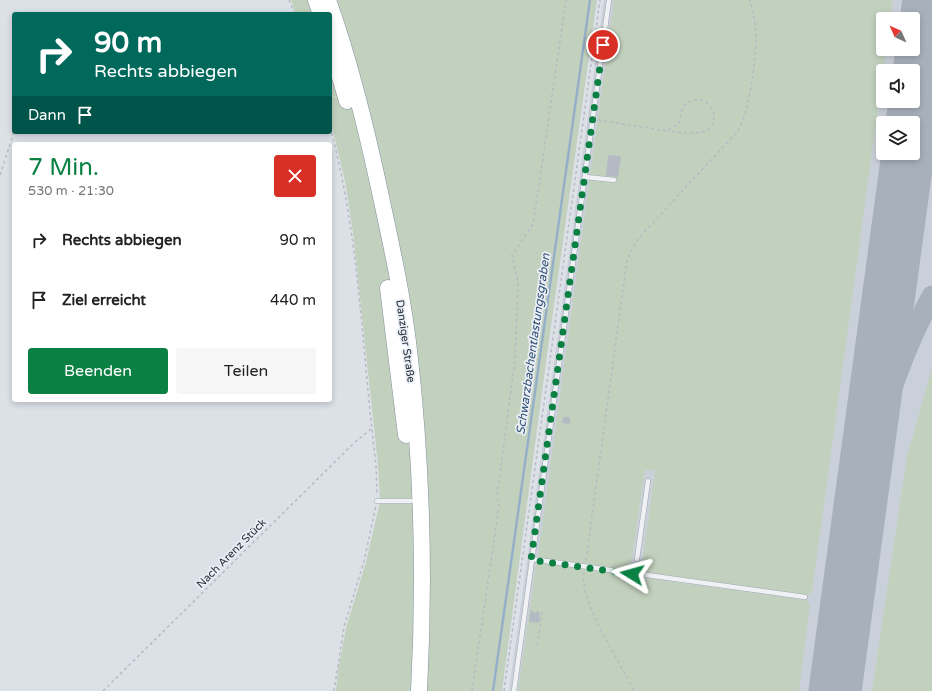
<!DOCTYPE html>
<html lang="de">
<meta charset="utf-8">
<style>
:root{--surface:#fff;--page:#f6f6f6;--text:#222;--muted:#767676;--accent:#0b8043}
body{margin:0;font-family:"Varela Round",sans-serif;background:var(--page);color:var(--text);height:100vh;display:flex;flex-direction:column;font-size:15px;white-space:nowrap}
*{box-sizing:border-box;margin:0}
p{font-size:13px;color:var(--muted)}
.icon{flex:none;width:22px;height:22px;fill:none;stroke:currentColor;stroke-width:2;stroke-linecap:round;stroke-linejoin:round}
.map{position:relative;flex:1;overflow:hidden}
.side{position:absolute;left:12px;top:142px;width:320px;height:260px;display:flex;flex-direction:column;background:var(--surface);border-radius:4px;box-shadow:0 2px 6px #0003}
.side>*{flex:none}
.top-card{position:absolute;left:12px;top:12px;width:320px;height:122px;border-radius:4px;box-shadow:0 2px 6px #0003;background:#00695c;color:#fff;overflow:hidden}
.needle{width:26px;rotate:315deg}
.buttons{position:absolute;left:876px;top:12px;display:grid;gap:8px}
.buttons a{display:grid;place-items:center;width:44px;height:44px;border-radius:4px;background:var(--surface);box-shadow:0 2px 6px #0003;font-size:20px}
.pin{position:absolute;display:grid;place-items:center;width:34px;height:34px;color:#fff;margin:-17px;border:2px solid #fff;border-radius:50%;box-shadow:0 1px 4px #0007}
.me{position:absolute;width:44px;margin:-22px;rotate:278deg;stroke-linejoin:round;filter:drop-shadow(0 0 3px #0008)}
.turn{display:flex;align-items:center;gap:14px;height:84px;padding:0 16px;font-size:18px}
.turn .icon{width:52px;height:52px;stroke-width:2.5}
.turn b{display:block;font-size:28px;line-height:34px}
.then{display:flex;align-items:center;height:38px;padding:0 16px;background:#0003;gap:8px;font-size:15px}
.round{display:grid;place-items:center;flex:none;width:42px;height:42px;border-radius:4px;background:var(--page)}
.head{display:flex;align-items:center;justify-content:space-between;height:68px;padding:0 16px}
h1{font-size:24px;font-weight:600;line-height:30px;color:var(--accent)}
.cta{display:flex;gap:8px;margin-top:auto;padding:8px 16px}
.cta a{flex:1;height:46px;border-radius:4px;background:var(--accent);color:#fff;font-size:16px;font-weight:600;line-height:46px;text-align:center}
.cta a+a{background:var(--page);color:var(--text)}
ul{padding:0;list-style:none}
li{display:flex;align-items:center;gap:12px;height:60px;padding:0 16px}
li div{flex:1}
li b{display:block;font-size:15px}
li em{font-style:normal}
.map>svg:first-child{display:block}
.built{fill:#cad0d9;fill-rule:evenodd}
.green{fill:#c2d1bd}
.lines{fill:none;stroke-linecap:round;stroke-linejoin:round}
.stream{stroke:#95afc9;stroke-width:2.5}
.taxiway{stroke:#a8b0bc;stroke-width:21}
.runway{stroke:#a8b0bc;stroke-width:53}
.building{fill:#b3bac4}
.lane-casing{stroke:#a1a7b1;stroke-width:5.5}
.highway-casing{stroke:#838e9e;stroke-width:17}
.path{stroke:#b6bbc2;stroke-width:1.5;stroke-dasharray:3 3;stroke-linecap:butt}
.lane{stroke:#eff1f5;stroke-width:4.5}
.highway{stroke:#fff;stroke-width:16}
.route{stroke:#0b8043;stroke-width:7;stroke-dasharray:0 12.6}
.labels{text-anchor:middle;stroke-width:3.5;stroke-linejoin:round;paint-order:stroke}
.street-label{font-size:11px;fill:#252f3e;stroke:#ebeff5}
.water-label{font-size:12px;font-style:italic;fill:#2e4e73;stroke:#ebeff5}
</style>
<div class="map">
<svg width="932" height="691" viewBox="0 0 932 691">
<rect width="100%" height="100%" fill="#dce0e7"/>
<!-- built -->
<path class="built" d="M604 0H932V691H509ZM883 19H913V49H883ZM883 71H913V101H883ZM883 123H913V153H883Z"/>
<!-- green -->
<path class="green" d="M291 0H597L547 355 502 691H336L338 670 346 628 366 562 380 502 378 465 353 232 345 181 330 119V98L352 94 330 97V14H296Z
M614 0H893L890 19H883V49H886L812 592 807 595 641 572 655 470H645L630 571 541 559 538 556Z
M932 368V691H872L907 457Z
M540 563 631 575 632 577 636 578 638 577 806 600 810 605 799 691H518L536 565Z"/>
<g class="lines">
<!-- stream -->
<path class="stream" d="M493 691 590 0"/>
<!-- taxiway -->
<path class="taxiway" d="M920 65 932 0
M860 507C875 433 896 362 932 296"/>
<!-- runway -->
<path class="runway" d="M912 123 929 0
M835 691 908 153"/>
</g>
<!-- building -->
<path class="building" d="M608 155 621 156 618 177 606 176Z
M563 417H570V424L562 423Z
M530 612 540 613 539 623 529 622Z"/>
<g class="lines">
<!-- lane casing -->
<g class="lane-casing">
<path id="lane" d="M586 177 614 180
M377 501H411
M531 559 805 597
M637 559 648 481
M514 691 609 0"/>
</g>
<!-- highway casing -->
<g class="highway-casing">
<path id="highway" d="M316 0 321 14
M328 0C351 64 367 131 381 197 392 248 403 298 409 350 422 463 425 577 419 691
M330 43 347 101
M388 288 406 435"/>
</g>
<!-- path -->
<path class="path" d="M289 0 295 14
M598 120 667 131C671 128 678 126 680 121 681 118 680 115 681 112 684 101 694 98 704 101 709 104 713 109 714 116 715 140 682 132 667 131
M330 127C360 237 362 353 376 465L377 494
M0 175 14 132
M586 560 627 260 637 240 736 133C750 115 756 58 756 34 755 22 753 11 750 0
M584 572C579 603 620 661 634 691
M530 611 542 612 537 647
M103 691 354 443 371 429
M334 691 344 627 364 561 376 506
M472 691 499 506 497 496 515 359 518 282 512 255 532 226 534 219 566 0
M504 691 600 0"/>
<!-- lane -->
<use href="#lane" class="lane"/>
<!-- highway -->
<use href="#highway" class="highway"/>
</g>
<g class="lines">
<!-- route -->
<path class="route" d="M603 45 531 560 632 574"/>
</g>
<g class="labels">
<!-- street labels -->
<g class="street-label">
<text transform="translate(406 341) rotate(82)" y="4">Danziger Straße</text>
<text transform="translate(231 553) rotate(-45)" y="4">Nach Arenz Stück</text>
</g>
<!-- water labels -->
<g class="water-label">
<text transform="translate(533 344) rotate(-82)" y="4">Schwarzbachentlastungsgraben</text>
</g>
</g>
</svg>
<div class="buttons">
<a><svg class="needle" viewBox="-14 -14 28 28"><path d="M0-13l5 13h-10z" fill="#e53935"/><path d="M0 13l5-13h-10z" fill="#767676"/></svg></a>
<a><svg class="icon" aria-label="sound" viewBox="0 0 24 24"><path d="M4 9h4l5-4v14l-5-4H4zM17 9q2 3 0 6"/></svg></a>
<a><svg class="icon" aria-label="layers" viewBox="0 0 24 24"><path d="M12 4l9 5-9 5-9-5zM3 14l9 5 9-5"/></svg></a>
</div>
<div class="pin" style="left:603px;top:45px;background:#d93025"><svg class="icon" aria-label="arrive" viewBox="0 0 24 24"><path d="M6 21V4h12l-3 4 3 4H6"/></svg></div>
<svg class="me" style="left:632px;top:574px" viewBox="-20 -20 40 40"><path d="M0-17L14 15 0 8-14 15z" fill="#0b8043" stroke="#fff" stroke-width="4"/></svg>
<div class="top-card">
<div class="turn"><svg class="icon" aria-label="right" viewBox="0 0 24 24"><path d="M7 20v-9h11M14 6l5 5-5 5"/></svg><div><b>90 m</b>Rechts abbiegen</div></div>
<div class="then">Dann<svg class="icon" aria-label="arrive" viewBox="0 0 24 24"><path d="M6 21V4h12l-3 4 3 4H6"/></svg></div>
</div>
<section class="side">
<div class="head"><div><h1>7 Min.</h1><p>530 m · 21:30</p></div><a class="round" style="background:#d93025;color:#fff"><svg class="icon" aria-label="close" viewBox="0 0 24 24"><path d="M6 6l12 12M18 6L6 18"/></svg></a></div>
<ul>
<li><svg class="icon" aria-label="right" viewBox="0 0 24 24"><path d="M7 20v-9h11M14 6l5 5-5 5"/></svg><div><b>Rechts abbiegen</b></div><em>90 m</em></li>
<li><svg class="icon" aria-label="arrive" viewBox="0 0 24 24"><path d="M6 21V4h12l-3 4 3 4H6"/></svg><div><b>Ziel erreicht</b></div><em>440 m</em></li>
</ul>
<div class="cta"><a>Beenden</a><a>Teilen</a></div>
</section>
</div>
